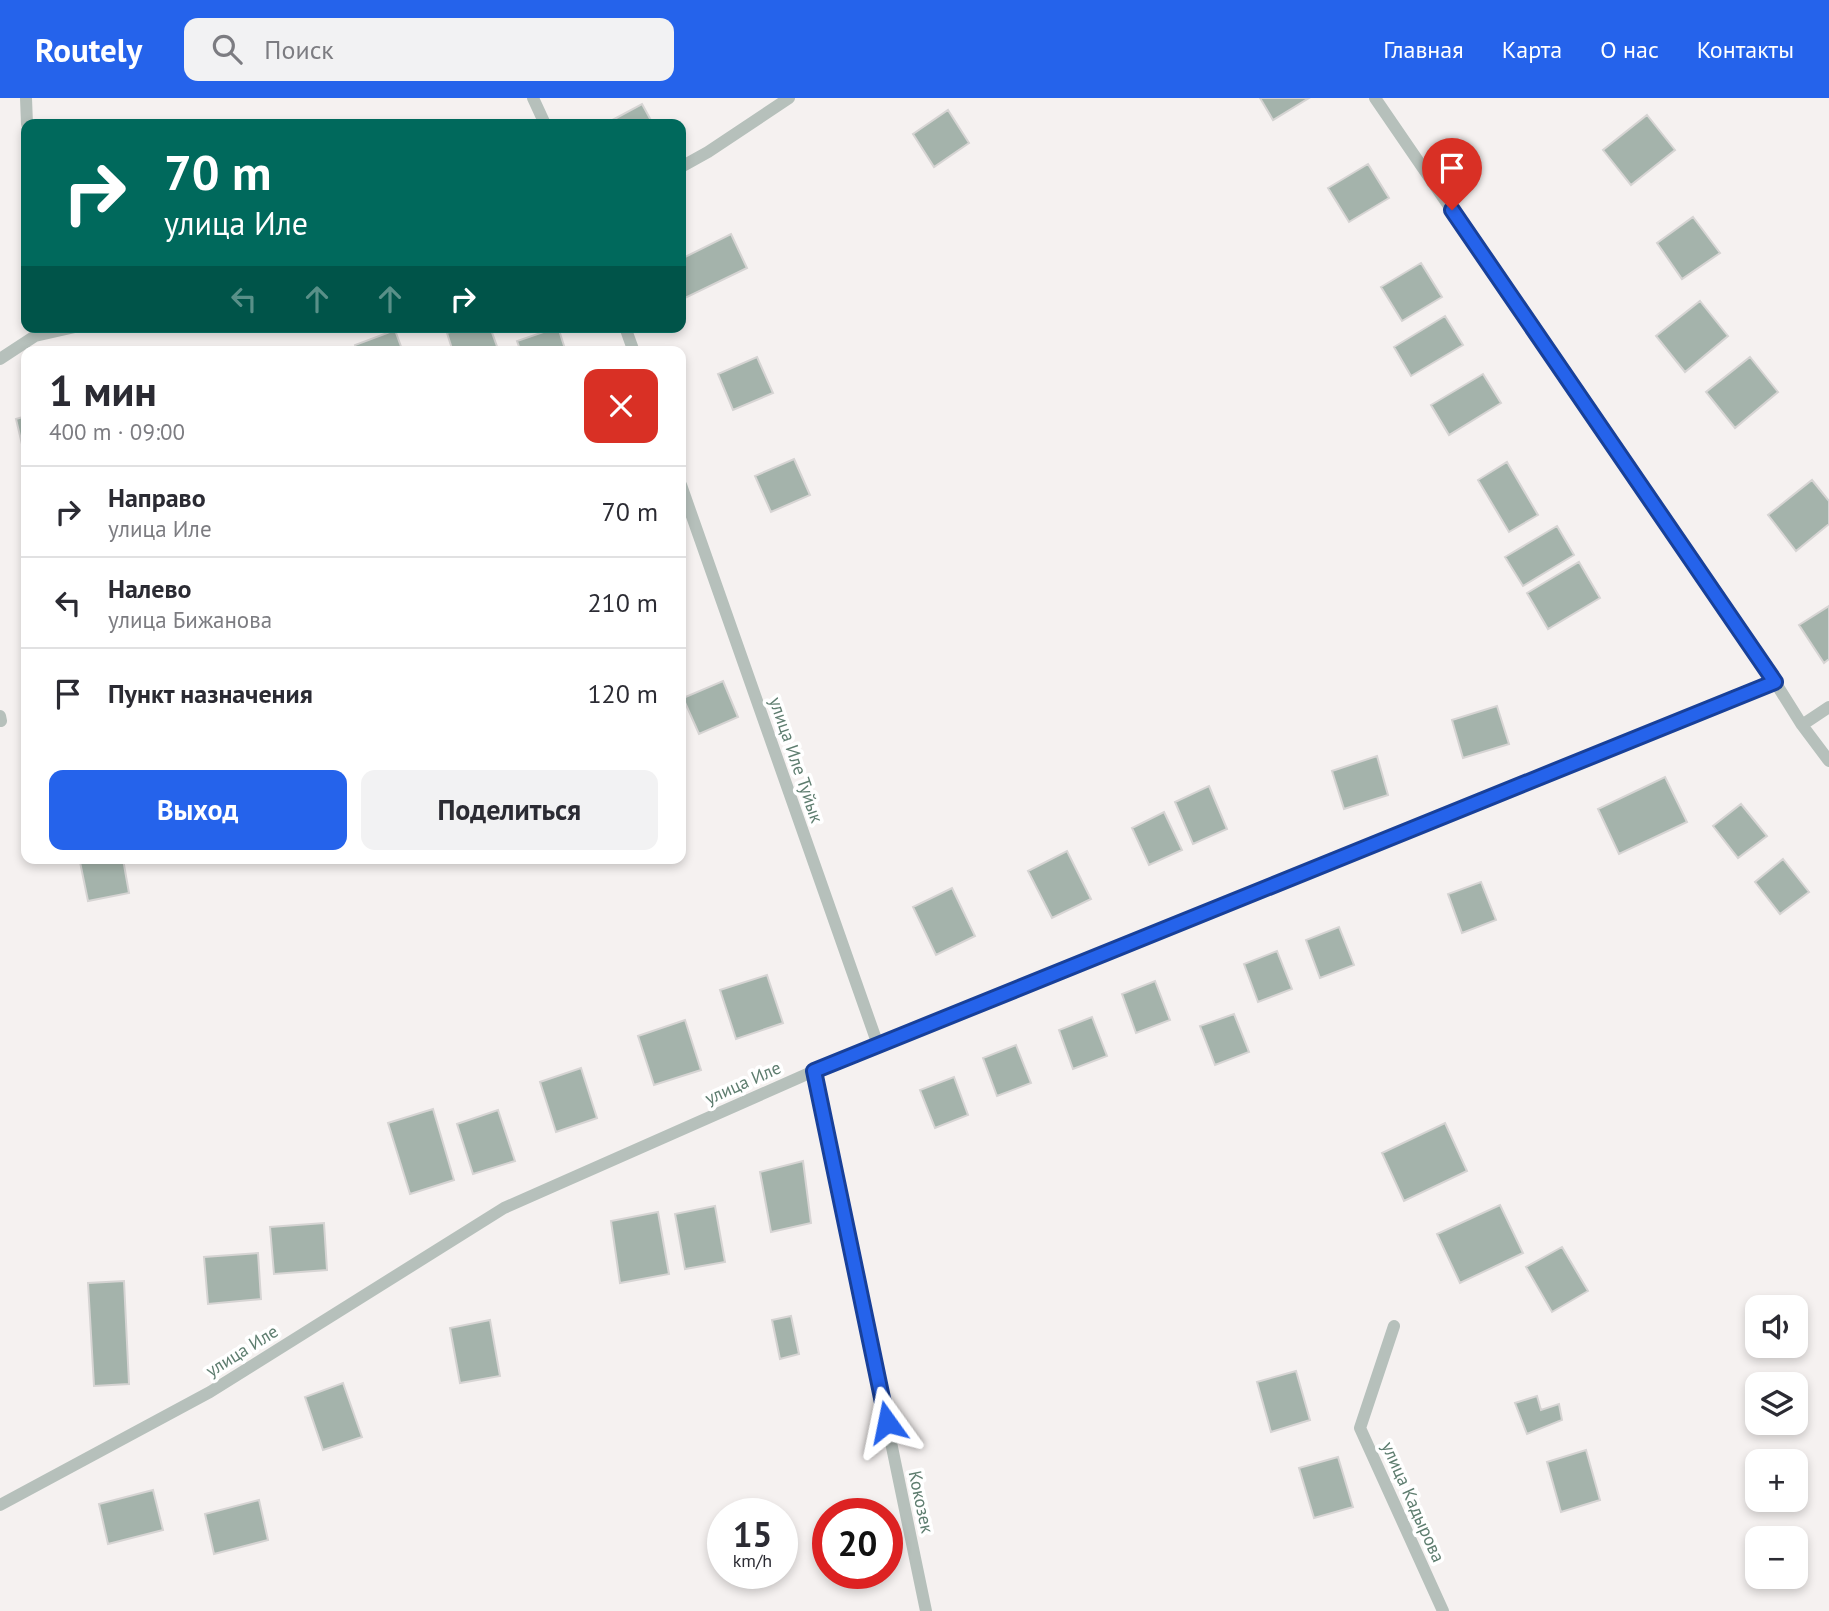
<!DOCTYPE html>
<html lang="ru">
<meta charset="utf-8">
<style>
:root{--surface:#fff;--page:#f2f2f3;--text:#2b2b33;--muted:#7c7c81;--line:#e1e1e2;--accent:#2563eb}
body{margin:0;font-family:"PT Sans",sans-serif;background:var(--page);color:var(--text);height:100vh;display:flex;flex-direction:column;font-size:26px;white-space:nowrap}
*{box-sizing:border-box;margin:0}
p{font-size:23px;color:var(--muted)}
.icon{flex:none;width:38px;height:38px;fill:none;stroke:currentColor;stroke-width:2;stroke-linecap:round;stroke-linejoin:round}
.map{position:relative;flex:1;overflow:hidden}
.details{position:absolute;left:21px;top:248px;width:665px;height:518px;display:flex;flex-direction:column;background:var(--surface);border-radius:14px;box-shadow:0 4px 10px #0003}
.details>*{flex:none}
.top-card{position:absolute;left:21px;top:21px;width:665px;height:214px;border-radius:14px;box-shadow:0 4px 10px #0003;background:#00695c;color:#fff;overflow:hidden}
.controls{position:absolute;left:1745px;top:1197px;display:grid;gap:14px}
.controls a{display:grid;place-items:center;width:63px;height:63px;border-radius:14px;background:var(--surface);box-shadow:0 4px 10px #0003;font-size:35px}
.speed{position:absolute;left:707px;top:1400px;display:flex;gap:14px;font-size:35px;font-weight:700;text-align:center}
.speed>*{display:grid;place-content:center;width:91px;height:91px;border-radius:50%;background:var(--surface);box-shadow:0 4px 10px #0003;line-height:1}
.speed small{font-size:18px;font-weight:400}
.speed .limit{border:10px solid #d22;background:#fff;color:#111}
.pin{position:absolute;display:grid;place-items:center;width:60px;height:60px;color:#fff;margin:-72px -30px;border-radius:50% 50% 50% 0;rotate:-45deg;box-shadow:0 0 7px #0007}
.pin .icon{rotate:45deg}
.me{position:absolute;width:77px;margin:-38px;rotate:348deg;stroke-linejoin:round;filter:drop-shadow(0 0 5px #0008)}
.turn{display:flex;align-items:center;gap:24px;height:147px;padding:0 28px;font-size:32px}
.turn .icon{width:91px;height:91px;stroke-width:2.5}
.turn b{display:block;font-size:49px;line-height:60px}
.lanes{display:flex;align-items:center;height:66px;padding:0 28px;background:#0003;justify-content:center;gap:35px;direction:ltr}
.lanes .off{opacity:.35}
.round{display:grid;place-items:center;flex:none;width:74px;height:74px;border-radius:14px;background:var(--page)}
.overview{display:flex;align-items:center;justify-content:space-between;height:119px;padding:0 28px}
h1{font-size:42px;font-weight:800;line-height:52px}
.action{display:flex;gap:14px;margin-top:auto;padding:14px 28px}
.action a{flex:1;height:80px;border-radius:14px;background:var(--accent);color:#fff;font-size:28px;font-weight:800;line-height:80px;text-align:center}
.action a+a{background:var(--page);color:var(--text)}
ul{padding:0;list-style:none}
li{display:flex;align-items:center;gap:21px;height:91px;padding:0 28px;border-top:2px solid var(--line)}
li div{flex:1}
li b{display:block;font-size:26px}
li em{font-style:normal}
header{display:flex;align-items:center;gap:42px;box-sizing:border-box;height:98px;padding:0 35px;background:var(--accent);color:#fff}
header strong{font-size:33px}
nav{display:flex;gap:38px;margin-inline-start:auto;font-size:24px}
.search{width:490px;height:63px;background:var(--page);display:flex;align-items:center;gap:18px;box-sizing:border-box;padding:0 24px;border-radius:14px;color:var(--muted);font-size:26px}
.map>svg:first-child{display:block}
.building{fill:#a4b3ab;stroke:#d6d4d3;stroke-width:2}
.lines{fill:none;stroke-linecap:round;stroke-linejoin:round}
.minor{stroke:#b6c0bb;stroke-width:12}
.route-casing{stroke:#184099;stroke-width:18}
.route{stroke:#2563eb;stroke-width:12}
.labels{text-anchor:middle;stroke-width:7;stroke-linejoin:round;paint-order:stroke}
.street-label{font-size:18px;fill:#5e7d6f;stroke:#fff}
</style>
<header>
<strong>Routely</strong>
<div class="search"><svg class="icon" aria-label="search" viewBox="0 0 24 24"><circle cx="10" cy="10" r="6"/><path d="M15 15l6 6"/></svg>Поиск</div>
<nav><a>Главная</a><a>Карта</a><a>О нас</a><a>Контакты</a></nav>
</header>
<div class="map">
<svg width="1829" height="1513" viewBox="0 0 1829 1513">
<rect width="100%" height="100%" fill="#f5f1f0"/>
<!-- building -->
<path class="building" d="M1260 0H1309L1273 22Z
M642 6 653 26H605Z
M948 12 969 45 934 69 913 36Z
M1647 17 1675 52 1631 87 1603 52Z
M1368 66 1389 100 1349 124 1328 90Z
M1693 119 1720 155 1682 181 1657 145Z
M731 136 747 170 683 201 681 196V161Z
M1421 165 1442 199 1402 223 1381 189Z
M1700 203 1728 238 1685 274 1656 238Z
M1445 218 1463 247 1411 278 1394 249Z
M465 229H490L499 254H453L447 235Z
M558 229 566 254H521L517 243Z
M395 232 403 254H357L355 247Z
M757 259 773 295 733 312 718 276Z
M1750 259 1778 294 1735 330 1706 294Z
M1483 276 1501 305 1449 337 1431 307Z
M26 318V359H25L16 321Z
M794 361 810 397 771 414 755 378Z
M1507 364 1538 417 1509 434 1478 382Z
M1812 382 1829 403V426L1796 453 1768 417Z
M1557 428 1574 457 1523 488 1505 459Z
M1579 464 1600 500 1548 531 1527 495Z
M1829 508V561L1824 565 1799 527Z
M723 583 738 619 699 636 683 600Z
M1497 608 1509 646 1463 660 1452 622Z
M1377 658 1388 697 1344 711 1332 673Z
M1665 679 1687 724 1619 756 1598 711Z
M1209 688 1227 731 1193 746 1175 704Z
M1741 706 1767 738 1738 760 1713 728Z
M1164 714 1182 752 1149 767 1132 730Z
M1067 753 1091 801 1052 820 1028 773Z
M95 761H123L129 795 88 803 80 764Z
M1783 761 1809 794 1780 816 1755 784Z
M1481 784 1496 822 1462 835 1448 796Z
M952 790 975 838 936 857 913 809Z
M1339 829 1354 867 1320 880 1306 842Z
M1277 853 1292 891 1258 904 1244 866Z
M767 877 783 925 736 941 720 892Z
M1155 883 1170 922 1136 935 1122 896Z
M1234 916 1249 954 1215 967 1200 928Z
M1092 919 1107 958 1073 971 1059 932Z
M685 922 701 972 654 987 638 938Z
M1016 947 1031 985 997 998 983 960Z
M581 970 597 1020 556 1034 540 984Z
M954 979 968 1017 935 1030 920 992Z
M433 1011 454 1082 410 1096 388 1025Z
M498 1012 515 1063 473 1076 457 1026Z
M1445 1025 1467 1073 1404 1103 1382 1055Z
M803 1063 811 1125 771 1134 760 1074Z
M1500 1107 1523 1155 1460 1185 1437 1136Z
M715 1108 725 1164 685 1171 675 1116Z
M658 1114 669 1176 620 1185 611 1123Z
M324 1125 327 1172 274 1176 270 1129Z
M1562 1149 1588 1193 1552 1214 1526 1169Z
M258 1155 261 1201 208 1206 204 1159Z
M124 1183 129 1286 94 1288 88 1185Z
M791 1218 799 1256 780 1261 772 1222Z
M490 1222 500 1278 460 1285 450 1230Z
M1296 1273 1310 1322 1271 1334 1257 1284Z
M343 1285 362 1339 323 1352 305 1299Z
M1537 1298 1541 1312 1559 1306 1562 1322 1527 1336 1515 1305Z
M1586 1352 1600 1402 1561 1414 1547 1364Z
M1338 1359 1353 1409 1314 1420 1299 1370Z
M153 1392 163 1432 108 1446 99 1406Z
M259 1402 268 1442 214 1456 205 1416Z"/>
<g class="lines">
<!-- minor -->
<path class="minor" d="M26 0 27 26
M533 0 545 26
M1375 0 1775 584 1802 627 1829 663
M681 69 708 54 789 0
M625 229 634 254
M0 261 35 238 75 229
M681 387 878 947
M0 618 1 623
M1802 627 1829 609
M814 973 926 1513
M1394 1228 1360 1330 1443 1513
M0 1407 210 1294 504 1110 814 973 1775 584"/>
</g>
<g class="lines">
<!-- route casing -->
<g class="route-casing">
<path id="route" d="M887 1324 814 973 1775 584 1452 112"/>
</g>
<!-- route -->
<use href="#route" class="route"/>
</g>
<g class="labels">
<!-- street labels -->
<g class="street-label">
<text transform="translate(796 662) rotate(71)" y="6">улица Иле Туйык</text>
<text transform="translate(743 985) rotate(-24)" y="6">улица Иле</text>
<text transform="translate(242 1253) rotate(-32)" y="6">улица Иле</text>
<text transform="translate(921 1404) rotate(78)" y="6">Кокозек</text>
<text transform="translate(1413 1404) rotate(66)" y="6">улица Кадырова</text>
</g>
</g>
</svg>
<div class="controls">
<a><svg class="icon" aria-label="sound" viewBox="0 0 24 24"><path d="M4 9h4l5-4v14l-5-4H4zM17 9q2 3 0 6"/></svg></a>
<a><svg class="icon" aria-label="layers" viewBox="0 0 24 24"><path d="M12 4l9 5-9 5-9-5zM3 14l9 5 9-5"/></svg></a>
<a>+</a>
<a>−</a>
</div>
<div class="speed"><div>15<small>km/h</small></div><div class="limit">20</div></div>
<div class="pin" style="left:1452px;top:112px;background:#d93025"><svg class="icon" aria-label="arrive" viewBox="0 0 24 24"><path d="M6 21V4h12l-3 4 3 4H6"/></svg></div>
<svg class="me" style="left:887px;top:1324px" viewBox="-20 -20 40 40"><path d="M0-17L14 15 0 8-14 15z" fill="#2563eb" stroke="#fff" stroke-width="4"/></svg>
<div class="top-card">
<div class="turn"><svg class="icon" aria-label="right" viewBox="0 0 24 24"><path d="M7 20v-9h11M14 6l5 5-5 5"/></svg><div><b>70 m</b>улица Иле</div></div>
<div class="lanes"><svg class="icon off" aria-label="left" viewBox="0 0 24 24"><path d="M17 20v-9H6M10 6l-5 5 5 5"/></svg><svg class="icon off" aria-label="ahead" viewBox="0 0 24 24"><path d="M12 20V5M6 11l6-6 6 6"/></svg><svg class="icon off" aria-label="ahead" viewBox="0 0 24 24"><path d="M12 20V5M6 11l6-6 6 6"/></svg><svg class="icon" aria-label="right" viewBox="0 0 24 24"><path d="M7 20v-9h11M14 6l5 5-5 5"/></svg></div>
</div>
<section class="details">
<div class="overview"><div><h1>1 мин</h1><p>400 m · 09:00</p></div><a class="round" style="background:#d93025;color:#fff"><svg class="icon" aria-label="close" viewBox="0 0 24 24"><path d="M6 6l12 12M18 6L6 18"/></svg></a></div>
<ul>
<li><svg class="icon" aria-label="right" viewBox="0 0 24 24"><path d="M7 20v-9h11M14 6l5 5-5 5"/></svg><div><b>Направо</b><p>улица Иле</p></div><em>70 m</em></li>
<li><svg class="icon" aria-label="left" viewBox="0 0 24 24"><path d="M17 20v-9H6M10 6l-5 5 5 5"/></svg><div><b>Налево</b><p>улица Бижанова</p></div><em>210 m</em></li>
<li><svg class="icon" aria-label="arrive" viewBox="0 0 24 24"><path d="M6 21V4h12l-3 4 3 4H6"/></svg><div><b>Пункт назначения</b></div><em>120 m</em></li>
</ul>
<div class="action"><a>Выход</a><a>Поделиться</a></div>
</section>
</div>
